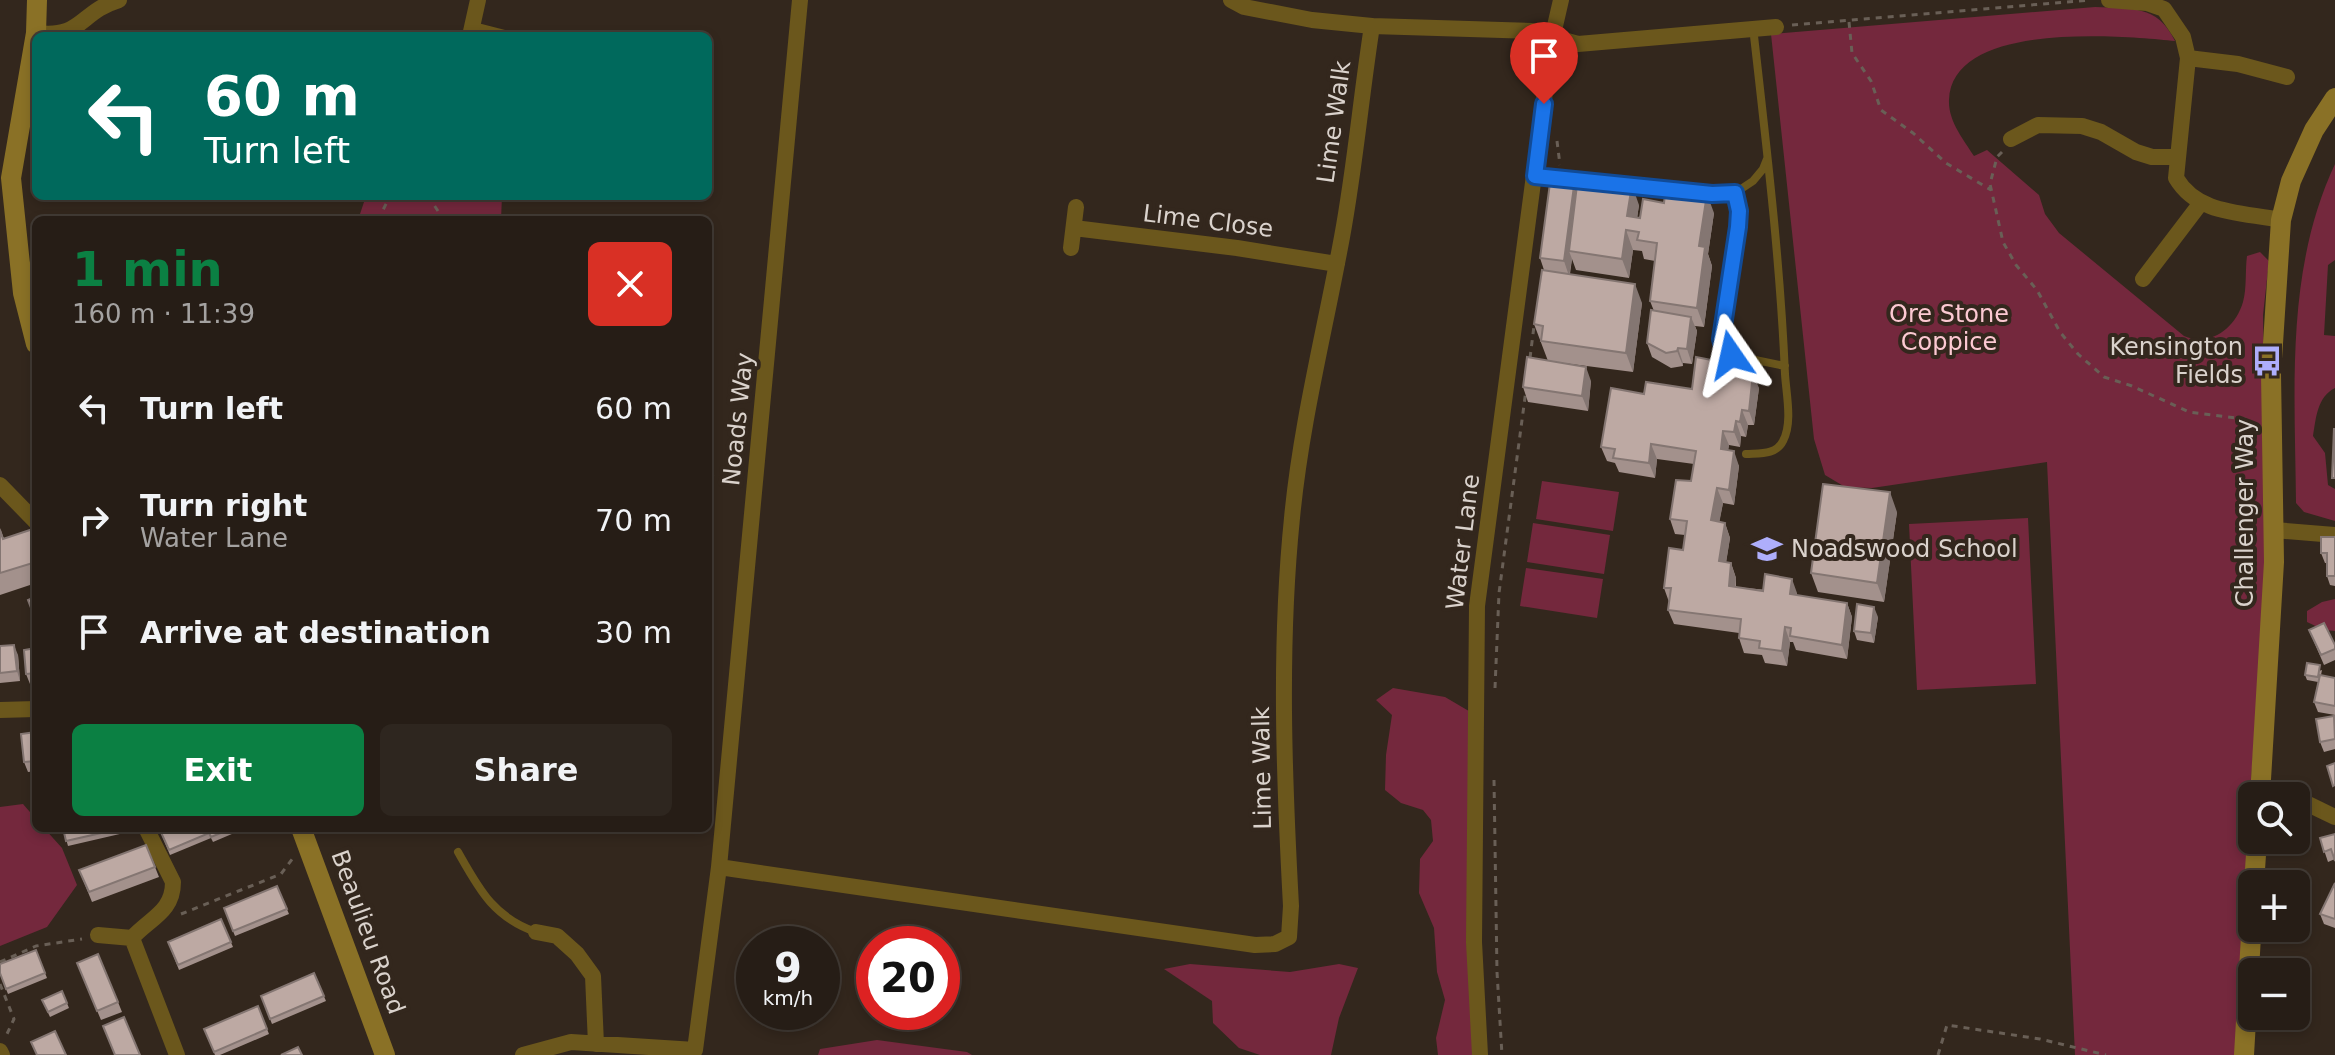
<!DOCTYPE html>
<meta charset="utf-8">
<style>
:root{--surface:#261d16;--page:#2e261f;--text:#f1f3f6;--muted:#a4a2a1;--line:#423b35;--accent:#0b8043}
body{margin:0;font-family:"DejaVu Sans",sans-serif;background:var(--page);color:var(--text);height:100vh;display:flex;flex-direction:column;font-size:30px;white-space:nowrap}
*{box-sizing:border-box;margin:0}
p{font-size:26px;color:var(--muted)}
.icon{flex:none;width:44px;height:44px;fill:none;stroke:currentColor;stroke-width:2;stroke-linecap:round;stroke-linejoin:round}
.map{position:relative;flex:1;overflow:hidden}
.side{position:absolute;left:32px;top:216px;width:680px;height:616px;display:flex;flex-direction:column;background:var(--surface);border-radius:12px;box-shadow:0 4px 12px #0003,0 0 0 2px var(--line)}
.side>*{flex:none}
.hud{position:absolute;left:32px;top:32px;width:680px;height:168px;border-radius:12px;box-shadow:0 4px 12px #0003,0 0 0 2px var(--line);background:#00695c;color:#fff;overflow:hidden}
.fabs{position:absolute;left:2238px;top:782px;display:grid;gap:16px}
.fabs a{display:grid;place-items:center;width:72px;height:72px;border-radius:12px;background:var(--surface);box-shadow:0 4px 12px #0003,0 0 0 2px var(--line);font-size:40px}
.speed{position:absolute;left:736px;top:926px;display:flex;gap:16px;font-size:40px;font-weight:700;text-align:center}
.speed>*{display:grid;place-content:center;width:104px;height:104px;border-radius:50%;background:var(--surface);box-shadow:0 4px 12px #0003,0 0 0 2px var(--line);line-height:1}
.speed small{font-size:20px;font-weight:400}
.speed .limit{border:12px solid #d22;background:#fff;color:#111}
.pin{position:absolute;display:grid;place-items:center;width:68px;height:68px;color:#fff;margin:-82px -34px;border-radius:50% 50% 50% 0;rotate:-45deg;box-shadow:0 0 8px #0007}
.pin .icon{rotate:45deg}
.me{position:absolute;width:88px;margin:-44px;rotate:349deg;stroke-linejoin:round;filter:drop-shadow(0 0 6px #0008)}
.turn{display:flex;align-items:center;gap:28px;height:168px;padding:0 40px;font-size:36px}
.turn .icon{width:104px;height:104px;stroke-width:2.5}
.turn b{display:block;font-size:56px;line-height:68px}
.round{display:grid;place-items:center;flex:none;width:84px;height:84px;border-radius:12px;background:var(--page)}
.head{display:flex;align-items:center;justify-content:space-between;height:136px;padding:0 40px}
h1{font-size:48px;font-weight:600;line-height:60px;color:var(--accent)}
.button{display:flex;gap:16px;margin-top:auto;padding:16px 40px}
.button a{flex:1;height:92px;border-radius:12px;background:var(--accent);color:#fff;font-size:32px;font-weight:600;line-height:92px;text-align:center}
.button a+a{background:var(--page);color:var(--text)}
ul{padding:0;list-style:none}
li{display:flex;align-items:center;gap:24px;height:112px;padding:0 40px}
li div{flex:1}
li b{display:block;font-size:30px}
li em{font-style:normal}
.map>svg:first-child{display:block}
.green{fill:#74283d}
.lines{fill:none;stroke-linecap:round;stroke-linejoin:round}
.path{stroke:#695f56;stroke-width:3;stroke-dasharray:6 6;stroke-linecap:butt}
.lane{stroke:#6b571c;stroke-width:8}
.street{stroke:#6b571c;stroke-width:16}
.secondary{stroke:#8a7126;stroke-width:20}
.wall{fill:#a3918c}
.shaded-wall{fill:#847672}
.building{fill:#bda9a3;stroke:#847672;stroke-width:2}
.route-casing{stroke:#114b97;stroke-width:20}
.route{stroke:#1a73e8;stroke-width:14}
.labels{text-anchor:middle;stroke-width:8;stroke-linejoin:round;paint-order:stroke}
.street-label{font-size:24px;fill:#dad2cc;stroke:#33271d}
.park-label{font-size:24px;fill:#fcc9d2;stroke:#33271d}
.poi-label{font-size:24px;fill:#dad2cc;stroke:#33271d;text-anchor:end}
</style>
<div class="map">
<svg width="2335" height="1055" viewBox="0 0 2335 1055">
<rect width="100%" height="100%" fill="#33271d"/>
<!-- green -->
<path class="green" d="M2095 7C2131 9 2157 4 2175 41 2123 36 1952 20 1949 100 1948 121 1964 140 1974 156L1987 150 2039 195 2045 214 2059 233 2184 336C2210 347 2235 329 2243 302 2247 288 2245 270 2247 256L2260 252 2269 261 2263 315 2267 571 2249 807 2236 1055H2075L2047 462 1872 488 1845 487 1825 475 1814 439 1771 34Z
M2335 164V260L2328 265 2324 335 2335 336V388C2317 397 2316 418 2313 436L2325 453 2328 485 2335 489V521L2304 512 2296 503C2295 389 2285 271 2335 164Z
M366 196H502L501 220H358Z
M1542 481 1619 492 1613 531 1536 519Z
M2028 518 2036 684 1917 690 1909 524Z
M1533 523 1610 535 1604 574 1527 562Z
M1526 568 1603 579 1597 618 1520 606Z
M2335 599V631L2324 630 2307 622V611L2322 602Z
M1393 688 1445 697 1479 717 1472 1055H1438L1436 1038 1445 1000 1437 972 1434 928 1419 893 1420 859 1433 841 1431 820 1423 810 1401 803 1385 790 1386 755 1392 715 1376 700Z
M23 804 36 819V828H44L62 848 77 885 47 927 0 946V807Z
M1190 964 1290 972 1339 964 1358 968 1339 1018 1331 1055H1260L1239 1048 1213 1023 1212 1001 1164 969Z
M877 1040 967 1052 972 1055H818L820 1049Z"/>
<g class="lines">
<!-- path -->
<path class="path" d="M1849 22 1852 53 1871 81 1881 110 1913 133 1946 163 1991 190
M1792 25 2090 0
M1557 141 1560 165
M2002 152 1997 157 1990 184 2003 242 2016 265 2037 290 2060 332 2078 354 2104 377 2132 386 2189 412 2252 420
M428 196 444 220
M378 220 390 196
M1530 358 1534 326
M708 476 740 480
M1495 688 1499 593 1526 390
M1494 780 1497 972 1502 1055
M181 914 281 874 293 858
M0 962 36 946 82 939
M0 984 14 1019 6 1036
M1938 1055 1947 1025 2040 1039 2106 1055"/>
<!-- lane -->
<path class="lane" d="M473 26 513 36
M1535 176 1588 181
M1606 182 1712 194 1735 193 1753 181 1763 169 1767 159
M1735 193 1739 211 1738 227 1721 339 1724 350 1731 355 1785 366
M20 264 36 267
M1746 454C1760 453 1776 455 1783 441 1793 423 1786 393 1785 374 1780 258 1766 142 1753 27
M458 852C479 889 493 917 536 932"/>
<!-- street -->
<path class="street" d="M1231 0 1244 7 1312 20 1372 26 1532 31 1578 44 1776 27
M2109 0 2147 3 2164 9 2183 37 2188 58 2176 178C2198 215 2242 212 2281 220
M36 33C83 39 79 12 119 0
M470 36 478 0
M2188 58 2238 64 2287 77
M2011 139 2038 125 2082 126 2101 132 2136 152 2152 157H2177
M1074 228 1237 248 1337 264
M1071 248 1076 207
M2143 279 2200 204
M0 485 36 522
M2274 530 2335 535
M0 710 36 709
M2296 803 2310 805 2335 817
M146 828 173 882C173 912 150 918 132 938L177 1055
M719 867 1255 945 1275 944 1289 937 1291 906C1284 777 1279 646 1292 518 1301 423 1325 330 1342 237 1355 167 1361 96 1372 26
M536 932 557 936 577 954 593 976 596 1044
M98 935 132 938
M0 1051 2 1055
M523 1055 571 1042 695 1050 719 867 800 0
M1480 1055 1474 942 1477 606 1552 39 1561 0"/>
<!-- secondary -->
<path class="secondary" d="M36 344 23 293 11 178 36 33 37 0
M2260 796 2274 562 2271 374 2281 220 2291 181 2314 130 2335 98
M301 828 385 1055
M2254 884 2257 840
M2244 1055 2252 919"/>
</g>
<!-- wall -->
<path class="wall" d="M1639 205 1637 218 1714 213 1708 254 1712 266 1704 327 1695 326 1697 331 1692 364 1683 363V366L1671 368 1652 357 1647 343 1654 311 1650 301 1655 261 1644 259 1642 251 1633 250 1629 278 1576 270 1572 259 1570 274 1642 303 1633 372 1548 361 1534 324 1544 270 1540 258Z
M1724 368 1759 388 1754 425H1748L1746 437 1741 436 1740 447 1729 445 1728 450 1739 466 1734 505 1723 503 1719 522 1725 523 1730 538 1726 562 1731 563 1736 578V587L1797 593V595L1847 603 1852 617 1847 659 1796 650 1793 642H1790L1787 666 1765 663 1762 655 1744 653 1739 638V633L1674 624 1668 610 1669 602 1664 588 1683 550 1685 535 1675 534 1670 519 1691 481 1694 464 1657 459 1655 478 1619 472 1615 463 1607 461 1601 447 1644 394 1692 389Z
M1591 381 1588 411 1528 402 1523 387Z
M1897 512 1884 602 1818 592 1811 573Z
M0 528 4 539 36 528V583L0 595Z
M2335 537V586L2330 585 2327 576V563H2325L2321 553Z
M1878 617 1874 643 1857 640 1854 631Z
M2309 630 2335 645V660L2324 665Z
M0 646 18 655 20 681 0 683Z
M36 648V683L30 684 26 674Z
M2322 670 2321 675 2335 678V715L2318 712 2314 702 2318 682 2307 680 2305 675Z
M2335 717V749L2324 752 2320 742Z
M36 732V771L28 772 24 762Z
M63 828H136L137 830 68 846Z
M159 828H246L213 842 211 838 170 855Z
M2335 834V859L2328 862 2320 838Z
M155 867 159 877 92 902 79 870Z
M2335 883V928L2324 924 2320 914Z
M277 886 289 914 235 936 224 909Z
M221 919 233 947 179 970 168 942Z
M36 950 47 978 8 994 0 974Z
M77 963 118 1002 122 1012 101 1020Z
M314 973 326 1001 272 1024 261 996Z
M62 991 69 1008 50 1017 42 1000Z
M258 1006 269 1034 220 1055H215L204 1029Z"/>
<!-- shaded-wall -->
<path class="shaded-wall" d="M1632 185 1639 205 1635 232 1627 216Z
M1574 186 1580 201 1569 251 1572 259 1569 276 1564 261Z
M1707 194 1714 213 1708 254 1712 266 1704 327 1697 308 1699 246Z
M1626 230 1633 250 1629 278 1622 259Z
M1635 284 1642 303 1633 372 1626 353Z
M1691 317 1697 331 1692 364 1687 349Z
M1678 348 1683 363V366L1677 351Z
M1586 367 1591 381 1588 411 1582 396Z
M1753 373 1759 388 1754 425 1749 411Z
M1742 410 1748 425 1746 437 1740 422Z
M1736 421 1741 436 1740 447 1734 432Z
M1723 431 1729 445 1726 464 1721 449Z
M1651 444 1657 459 1655 478 1649 463Z
M1734 451 1739 466 1734 505 1729 490Z
M1717 488 1723 503 1717 535 1711 520Z
M1890 492 1897 512 1884 602 1877 583Z
M1725 523 1730 538 1724 576 1719 561Z
M1731 563 1736 578 1734 601 1729 586Z
M1792 579 1797 593 1795 609 1790 594Z
M1847 603 1852 617 1847 659 1842 645Z
M1874 607 1878 617 1874 643 1871 633Z
M1785 627 1790 642 1787 666 1782 651Z
M14 645 18 655 20 681 17 671Z"/>
<!-- building -->
<path class="building" d="M1578 177 1632 185 1627 216 1640 218 1643 199 1664 203 1666 187 1707 194 1699 246 1705 247 1697 308 1650 301 1657 243 1637 240 1639 232 1626 230 1622 259 1569 251Z
M1550 183 1574 186 1564 261 1540 258Z
M1542 270 1635 284 1626 353 1541 341 1543 326 1534 324Z
M1651 310 1691 317 1687 349 1678 348 1677 351 1666 353 1647 343Z
M1527 357 1586 367 1582 396 1523 387Z
M1696 357 1722 362 1721 368 1753 373 1749 411 1742 410 1740 422 1736 421 1734 432 1723 431 1721 449 1734 451 1729 490 1717 488 1711 520 1725 523 1719 561 1731 563 1729 586 1763 591 1765 574 1792 579 1790 594 1847 603 1842 645 1790 636 1791 628 1785 627 1782 651 1759 648 1760 641 1739 638 1741 619 1668 610 1671 588H1664L1669 548 1683 550 1687 521 1670 519 1676 480 1691 481 1696 451 1651 444 1649 463 1613 458 1615 449 1601 447 1611 388 1644 394 1646 382 1692 389Z
M2334 428 2335 478H2332Z
M1823 484 1890 492 1877 583 1811 573Z
M36 528V562L0 573V530L3 539Z
M2321 537H2335V576H2327V553H2321Z
M36 588V612L33 613 28 600 35 597 32 589Z
M1857 604 1874 607 1871 633 1854 631Z
M2324 623 2335 645V649L2321 655 2309 630Z
M14 645 17 671 0 673V646Z
M36 648V673L26 674 24 650Z
M2307 663 2320 665 2318 677 2305 675Z
M2320 675 2335 678V706L2314 702Z
M2334 716 2335 739 2320 742 2316 719Z
M36 732V761L24 762 21 734Z
M2335 763V785L2333 786 2327 766Z
M63 828H123L66 841Z
M159 828H233L211 837 209 833 169 850Z
M2335 834V861L2331 849 2324 852 2320 838Z
M146 845 155 867 89 892 79 870Z
M2335 883V919L2320 914Z
M277 886 287 909 233 931 224 908Z
M221 919 231 942 178 965 168 942Z
M36 950 45 973 6 989 0 973V964Z
M98 954 118 1002 97 1011 77 963Z
M314 973 324 996 270 1019 261 996Z
M62 991 67 1003 48 1012 42 1000Z
M258 1006 267 1029 214 1052 204 1029Z
M124 1017 140 1055H115L103 1026Z
M55 1031 66 1055H37L31 1042Z
M298 1047 302 1055H281Z"/>
<g class="lines">
<!-- route casing -->
<g class="route-casing">
<path id="route" d="M1544 104 1535 176 1712 194 1735 193 1739 211 1738 227 1721 339 1724 350 1731 355"/>
</g>
<!-- route -->
<use href="#route" class="route"/>
</g>
<!-- icons -->
<defs>
<g id="bus-bare" transform="scale(2.4)"><path d="M-5-6H5V4H4V6H2V4H-2V6H-4V4H-5ZM-3.5-4V0h7V-4ZM-3.5 1.2v1.5H-2V1.2ZM2 1.2v1.5H3.5V1.2Z" fill="#aeaefb" stroke="#33271d" stroke-width="2.5" paint-order="stroke"/></g>
<g id="school-bare" transform="scale(2.4)"><path d="M0-5L7-2L0 1L-7-2ZM-4 1L0 2.5L4 1V4Q0 6-4 4Z" fill="#aeaefb" stroke="#33271d" stroke-width="2.5" paint-order="stroke"/></g>
</defs>
<g fill-rule="evenodd">
<use href="#bus-bare" x="2267" y="361"/>
<use href="#school-bare" x="1767" y="549"/>
</g>
<g class="labels">
<!-- street labels -->
<g class="street-label">
<text transform="translate(1334 122) rotate(-82)" y="8">Lime Walk</text>
<text transform="translate(1208 221) rotate(7)" y="8">Lime Close</text>
<text transform="translate(738 419) rotate(-84)" y="8">Noads Way</text>
<text transform="translate(2245 513) rotate(-90)" y="8">Challenger Way</text>
<text transform="translate(1463 542) rotate(-83)" y="8">Water Lane</text>
<text transform="translate(1262 768) rotate(-91)" y="8">Lime Walk</text>
<text transform="translate(368 932) rotate(70)" y="8">Beaulieu Road</text>
</g>
<!-- park labels -->
<g class="park-label">
<text x="1949" y="322">Ore Stone<tspan x="1949" dy="28">Coppice</tspan></text>
</g>
<!-- poi labels -->
<g class="poi-label">
<text x="2243" y="355">Kensington<tspan x="2243" dy="28">Fields</tspan></text>
<text x="1791" y="557" text-anchor="start">Noadswood School</text>
</g>
</g>
</svg>
<div class="fabs">
<a><svg class="icon" aria-label="search" viewBox="0 0 24 24"><circle cx="10" cy="10" r="6"/><path d="M15 15l6 6"/></svg></a>
<a>+</a>
<a>−</a>
</div>
<div class="speed"><div>9<small>km/h</small></div><div class="limit">20</div></div>
<div class="pin" style="left:1544px;top:104px;background:#d93025"><svg class="icon" aria-label="arrive" viewBox="0 0 24 24"><path d="M6 21V4h12l-3 4 3 4H6"/></svg></div>
<svg class="me" style="left:1731px;top:355px" viewBox="-20 -20 40 40"><path d="M0-17L14 15 0 8-14 15z" fill="#1a73e8" stroke="#fff" stroke-width="4"/></svg>
<div class="hud">
<div class="turn"><svg class="icon" aria-label="left" viewBox="0 0 24 24"><path d="M17 20v-9H6M10 6l-5 5 5 5"/></svg><div><b>60 m</b>Turn left</div></div>
</div>
<section class="side">
<div class="head"><div><h1>1 min</h1><p>160 m · 11:39</p></div><a class="round" style="background:#d93025;color:#fff"><svg class="icon" aria-label="close" viewBox="0 0 24 24"><path d="M6 6l12 12M18 6L6 18"/></svg></a></div>
<ul>
<li><svg class="icon" aria-label="left" viewBox="0 0 24 24"><path d="M17 20v-9H6M10 6l-5 5 5 5"/></svg><div><b>Turn left</b></div><em>60 m</em></li>
<li><svg class="icon" aria-label="right" viewBox="0 0 24 24"><path d="M7 20v-9h11M14 6l5 5-5 5"/></svg><div><b>Turn right</b><p>Water Lane</p></div><em>70 m</em></li>
<li><svg class="icon" aria-label="arrive" viewBox="0 0 24 24"><path d="M6 21V4h12l-3 4 3 4H6"/></svg><div><b>Arrive at destination</b></div><em>30 m</em></li>
</ul>
<div class="button"><a>Exit</a><a>Share</a></div>
</section>
</div>
